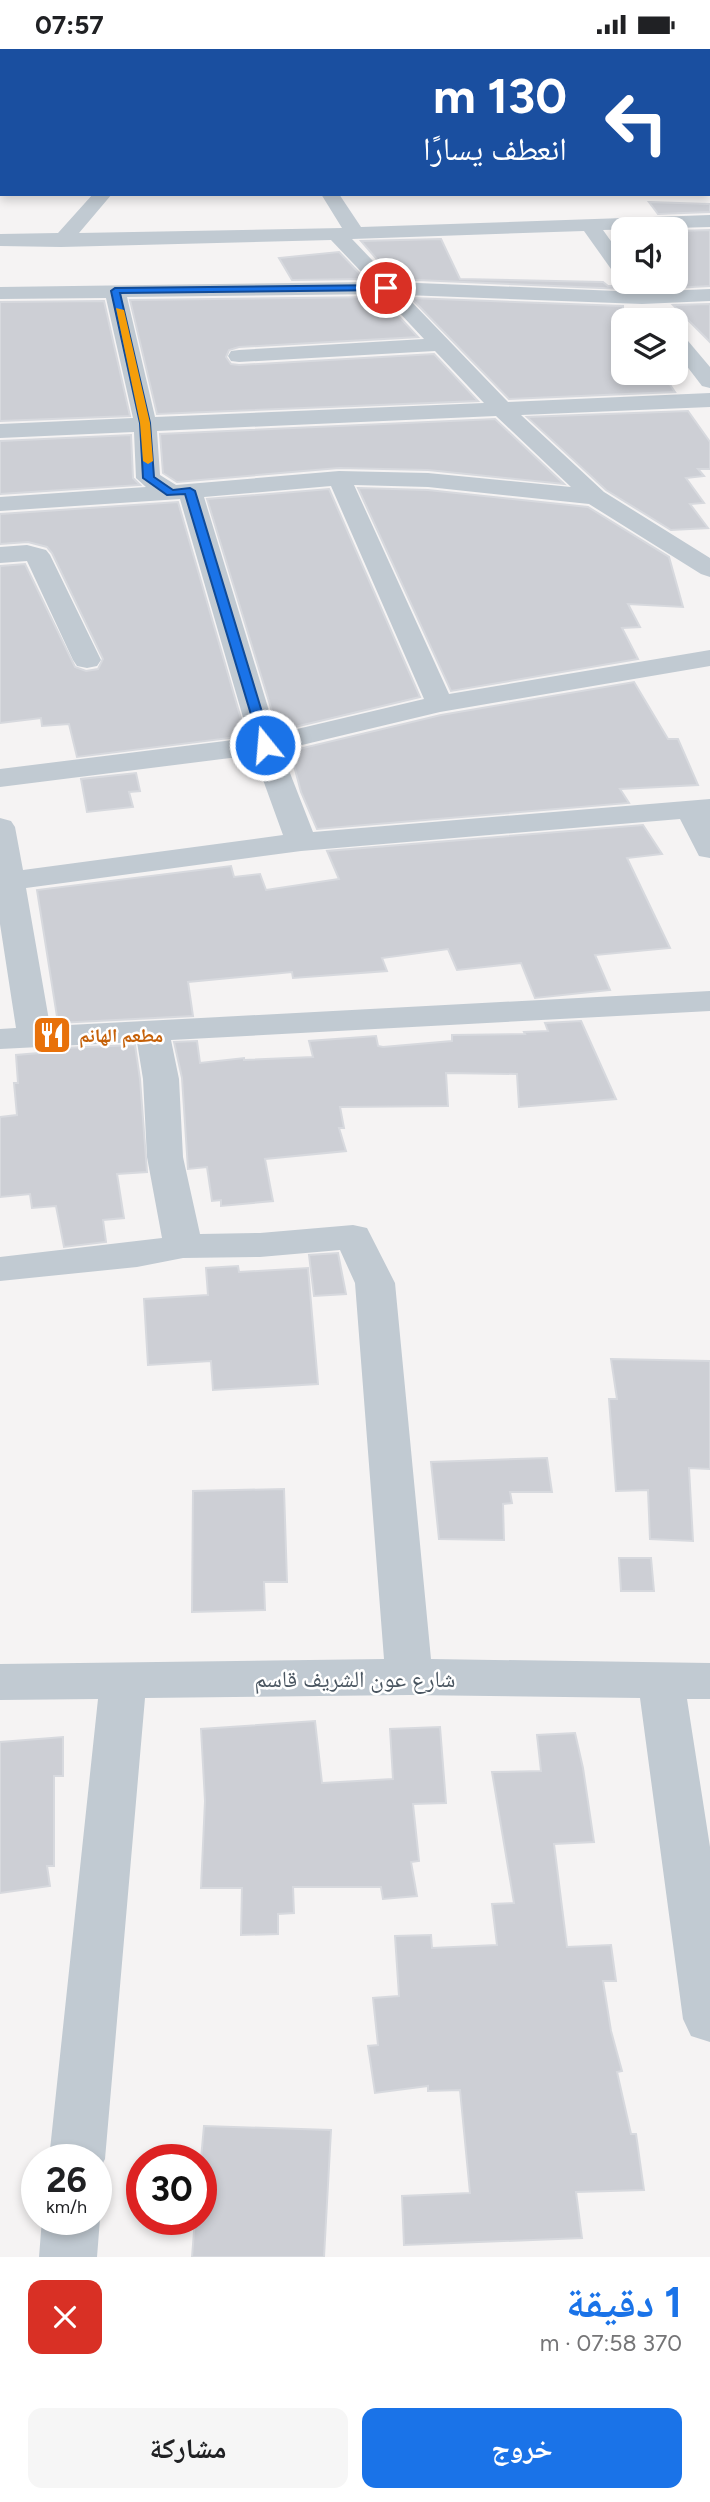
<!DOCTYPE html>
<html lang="ar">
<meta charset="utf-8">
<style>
:root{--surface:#fff;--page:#f6f6f6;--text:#202124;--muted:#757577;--accent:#1a73e8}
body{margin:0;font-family:Figtree,"Noto Naskh Arabic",sans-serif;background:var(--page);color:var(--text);direction:rtl;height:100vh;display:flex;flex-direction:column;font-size:26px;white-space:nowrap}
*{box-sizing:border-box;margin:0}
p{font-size:23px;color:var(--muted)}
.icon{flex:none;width:38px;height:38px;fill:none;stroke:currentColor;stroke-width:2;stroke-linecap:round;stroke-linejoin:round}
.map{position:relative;height:2208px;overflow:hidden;direction:ltr}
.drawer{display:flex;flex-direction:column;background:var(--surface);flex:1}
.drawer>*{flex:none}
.top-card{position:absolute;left:0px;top:0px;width:710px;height:147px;box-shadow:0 4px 10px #0003;direction:rtl;background:#1a4fa0;color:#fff;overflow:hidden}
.fabs{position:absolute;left:611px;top:168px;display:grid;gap:14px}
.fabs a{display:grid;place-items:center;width:77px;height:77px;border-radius:14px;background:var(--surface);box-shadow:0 4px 10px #0003;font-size:35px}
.speed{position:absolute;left:21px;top:2095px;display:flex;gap:14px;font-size:35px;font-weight:700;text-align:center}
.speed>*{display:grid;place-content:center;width:91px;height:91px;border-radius:50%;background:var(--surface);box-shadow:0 4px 10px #0003;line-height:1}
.speed small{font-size:18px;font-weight:400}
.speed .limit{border:10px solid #d22;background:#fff;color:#111}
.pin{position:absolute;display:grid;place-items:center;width:60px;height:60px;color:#fff;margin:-30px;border:4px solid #fff;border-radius:50%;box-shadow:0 2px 7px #0007}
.me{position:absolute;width:77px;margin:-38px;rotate:343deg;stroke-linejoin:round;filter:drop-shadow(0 0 5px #0008)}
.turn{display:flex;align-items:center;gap:24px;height:147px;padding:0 28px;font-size:32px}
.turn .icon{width:91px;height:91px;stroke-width:2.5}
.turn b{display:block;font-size:49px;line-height:60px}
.round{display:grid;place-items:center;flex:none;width:74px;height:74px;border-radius:14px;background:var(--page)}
.summary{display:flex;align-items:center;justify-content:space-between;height:119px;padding:0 28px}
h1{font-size:42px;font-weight:700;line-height:52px;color:var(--accent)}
.cta{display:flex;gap:14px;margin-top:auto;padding:14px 28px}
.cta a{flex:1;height:80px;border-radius:14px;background:var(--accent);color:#fff;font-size:28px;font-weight:700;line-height:80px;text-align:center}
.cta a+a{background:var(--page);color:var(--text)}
.status{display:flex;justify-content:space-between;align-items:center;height:49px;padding:0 35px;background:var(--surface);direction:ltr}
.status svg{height:19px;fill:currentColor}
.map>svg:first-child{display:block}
.building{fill:#cdcfd5;stroke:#d7d9de;stroke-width:2}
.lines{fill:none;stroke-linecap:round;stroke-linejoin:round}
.minor{fill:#c1cad2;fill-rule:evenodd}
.route{fill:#1a73e8;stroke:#114b97;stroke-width:2}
.slow{fill:#f59e0b}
.labels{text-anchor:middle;stroke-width:5;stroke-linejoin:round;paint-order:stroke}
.food-label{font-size:19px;font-weight:bold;fill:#c56008;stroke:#fff;text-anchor:start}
.near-street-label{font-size:23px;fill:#4a5661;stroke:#fff}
</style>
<div class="status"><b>07:57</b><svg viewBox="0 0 49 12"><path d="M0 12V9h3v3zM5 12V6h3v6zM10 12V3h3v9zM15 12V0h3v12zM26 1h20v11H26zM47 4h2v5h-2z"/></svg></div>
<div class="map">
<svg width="710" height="2208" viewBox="0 0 710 2208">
<rect width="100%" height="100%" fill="#f5f3f3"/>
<!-- building -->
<path class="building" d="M649 153 710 155V163L658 165Z
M710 181V237L656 240 652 236 676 235V182Z
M441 190 460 230 603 233 608 237H623V240L394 230 361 192Z
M339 203 365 230 292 231 279 209Z
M381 248 418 288 239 298 229 301 226 308 231 315 239 316 434 305 478 352 157 365 130 251Z
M411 249 623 257V324H662L675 343 509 350Z
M104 252 130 367 0 372V253Z
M710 255V293L673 256Z
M688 362 710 393V420H698L704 427 686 429 704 454 690 455 708 479 671 481 606 441 527 368Z
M495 370 564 435 428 421 339 419 177 433 163 424 160 385Z
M131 386 133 429 140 436 0 445V392Z
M358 439 428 441 588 458 669 508 683 558 628 555 640 578 622 579 638 610 451 642Z
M329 440 420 648 278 682 207 450Z
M178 453 246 687 77 708 69 675 42 677 41 669 0 674V517L25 515 75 618 86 622 98 620 103 610 52 504 47 498 28 493 0 495V465Z
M634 633 668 690H678L698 736 620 740 629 754 317 780 301 743 292 709 286 703 441 666Z
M136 724 140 742 129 743 133 758 87 763 81 730Z
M643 776 662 805 627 809 670 899 595 906 610 941 535 949 521 914 457 921 448 900 382 909 387 922 293 929 292 923 188 933 193 967 58 974 37 841 231 817 234 828 260 825 266 841 339 830 327 802Z
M581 972 616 1050 519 1058 517 1025 446 1024 448 1057 340 1058 344 1079H339L346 1102 265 1110 273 1152 221 1157V1151L212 1152 207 1118 188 1120 182 1029 174 993 197 992 200 1014 244 1009V1011L313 1008 309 992 376 987 378 997 383 998 452 992V986L525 985 524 983 548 982 545 974Z
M135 996 140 1030 147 1123 117 1125 124 1169 103 1171 106 1193 64 1198 56 1157 32 1159 30 1145 0 1148V1068L17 1066 14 1034H18L16 1006 63 1002 62 999Z
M338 1204 346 1245 314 1247 309 1206Z
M238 1217 239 1223 308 1219 318 1335 213 1341 211 1312 148 1316 144 1250 208 1246 206 1219Z
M611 1310 710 1312V1420L689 1419 693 1492 650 1490 648 1441 616 1442 609 1350H617Z
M547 1409 552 1443H510L512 1454 503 1455 504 1491 439 1490 431 1413Z
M284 1440 287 1533H264L265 1561 192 1563 193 1442Z
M619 1509H651L654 1542H621Z
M315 1672 322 1734 393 1730 390 1680 440 1678 446 1754 413 1755 419 1812 411 1813 417 1847 383 1850 381 1838H293L294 1864 278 1865V1885L241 1886 242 1839H201L205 1752 201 1680Z
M575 1684 583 1719 594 1793 554 1795 567 1898 611 1896 616 1932H603L611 1982 622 2022 617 2023 631 2085H636L644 2141 576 2143 582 2189 404 2196 402 2147 470 2144 460 2041 428 2042V2037L375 2044 368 1997 378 1996 373 1949 399 1947 395 1887 431 1886 432 1899 497 1896 492 1855 514 1854 492 1723 541 1722 537 1686Z
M63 1688V1727H54V1817H47L50 1837 0 1844V1693Z
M204 2077 331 2081 324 2208H192L195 2170H201V2110Z"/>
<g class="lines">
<!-- minor -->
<path class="minor" d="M240 0H256L257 2H241Z
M416 0H432L433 2H417Z
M580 0H596L597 2H581Z
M709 42H710V52H709Z
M0 55H2V65H0Z
M709 87H710V97H709Z
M93 145H112L79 184 342 179 321 145H339L361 178 710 166V178L603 181 623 209V229L616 227 584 182 352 190 393 233 642 243 710 240V252L642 255 405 246 508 353 710 344V358L521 366 604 443 710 509V528L701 525 589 455 428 438 354 436 449 645 710 601V617L440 663 281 701 313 783 710 750V809L699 807 680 770 301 802 26 839 50 977 710 942V962L171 991 179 1030 183 1108 200 1185 260 1184 353 1176 367 1179 395 1234 431 1610 710 1614V1650H687L710 1798V1993L691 1987 683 1970 640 1649 409 1646 145 1649 105 2110 96 2128V2110H49L98 1650 0 1651V1615L384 1610 355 1234 340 1201 260 1208 183 1209 137 1218 0 1232V1208L162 1189 147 1108 143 1030 137 993 0 1000V980L16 979 0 875V769L11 772 15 778 23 821 283 786 254 706 0 738V720L249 689 180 450 0 462V448L146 438 136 429 134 383 0 389V375L133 369 106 249 0 250V238L371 233 331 191 61 198 0 197V185L58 184ZM382 245 424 290 239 301 231 302 228 307 231 312 239 313 435 302 484 354 155 368 127 248ZM496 367 571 438 428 424 339 422 176 436 160 426 157 382ZM331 437 424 650 276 685 204 448Z
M676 284 683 286 710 318V339L702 337 676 303Z
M27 496 46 501 50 506 101 611 97 617 87 619 77 617 73 611 27 512 0 514V498Z
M96 2162 100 2170 97 2208H39L42 2170H96Z"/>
</g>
<!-- route -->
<path class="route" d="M386 236 390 239 389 241 120 244 150 374 154 428 173 441 190 439 195 442 272 696 270 699H261L185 445 167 446 143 429 140 374 111 242 115 239Z"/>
<!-- slow -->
<path class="slow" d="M116 259 124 261 150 374 153 412 148 415 143 412 140 374Z"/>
<!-- icons -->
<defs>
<g id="restaurant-square" transform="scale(2.0125)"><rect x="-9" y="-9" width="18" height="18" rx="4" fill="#e8710a" stroke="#fff"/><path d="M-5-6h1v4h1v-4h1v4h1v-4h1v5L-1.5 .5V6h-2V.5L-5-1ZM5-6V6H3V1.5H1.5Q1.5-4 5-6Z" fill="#fff"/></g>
</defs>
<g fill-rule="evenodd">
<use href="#restaurant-square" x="52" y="986"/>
</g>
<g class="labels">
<!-- food labels -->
<g class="food-label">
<text x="79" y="993">مطعم الهانم</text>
</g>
<!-- near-street labels -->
<g class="near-street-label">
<text x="355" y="1638">شارع عون الشريف قاسم</text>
</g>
</g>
</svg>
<div class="fabs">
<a><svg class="icon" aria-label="sound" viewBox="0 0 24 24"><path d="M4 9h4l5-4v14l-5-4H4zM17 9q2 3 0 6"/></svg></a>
<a><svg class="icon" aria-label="layers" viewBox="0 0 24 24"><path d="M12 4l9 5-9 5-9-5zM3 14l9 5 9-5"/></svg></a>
</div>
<div class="speed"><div>26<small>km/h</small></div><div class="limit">30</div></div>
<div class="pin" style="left:386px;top:239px;background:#d93025"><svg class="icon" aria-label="arrive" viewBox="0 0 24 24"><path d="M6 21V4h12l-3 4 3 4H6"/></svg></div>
<svg class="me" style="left:265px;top:696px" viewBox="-20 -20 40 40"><circle r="17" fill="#1a73e8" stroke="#fff" stroke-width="3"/><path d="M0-11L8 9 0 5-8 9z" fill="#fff"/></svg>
<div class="top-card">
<div class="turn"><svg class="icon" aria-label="left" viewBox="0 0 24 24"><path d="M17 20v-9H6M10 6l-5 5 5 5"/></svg><div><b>130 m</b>انعطف يسارًا</div></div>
</div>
</div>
<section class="drawer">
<div class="summary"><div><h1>1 دقيقة</h1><p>370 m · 07:58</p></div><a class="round" style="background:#d93025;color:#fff"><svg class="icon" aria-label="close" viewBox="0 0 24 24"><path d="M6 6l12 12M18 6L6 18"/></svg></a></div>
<div class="cta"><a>خروج</a><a>مشاركة</a></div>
</section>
